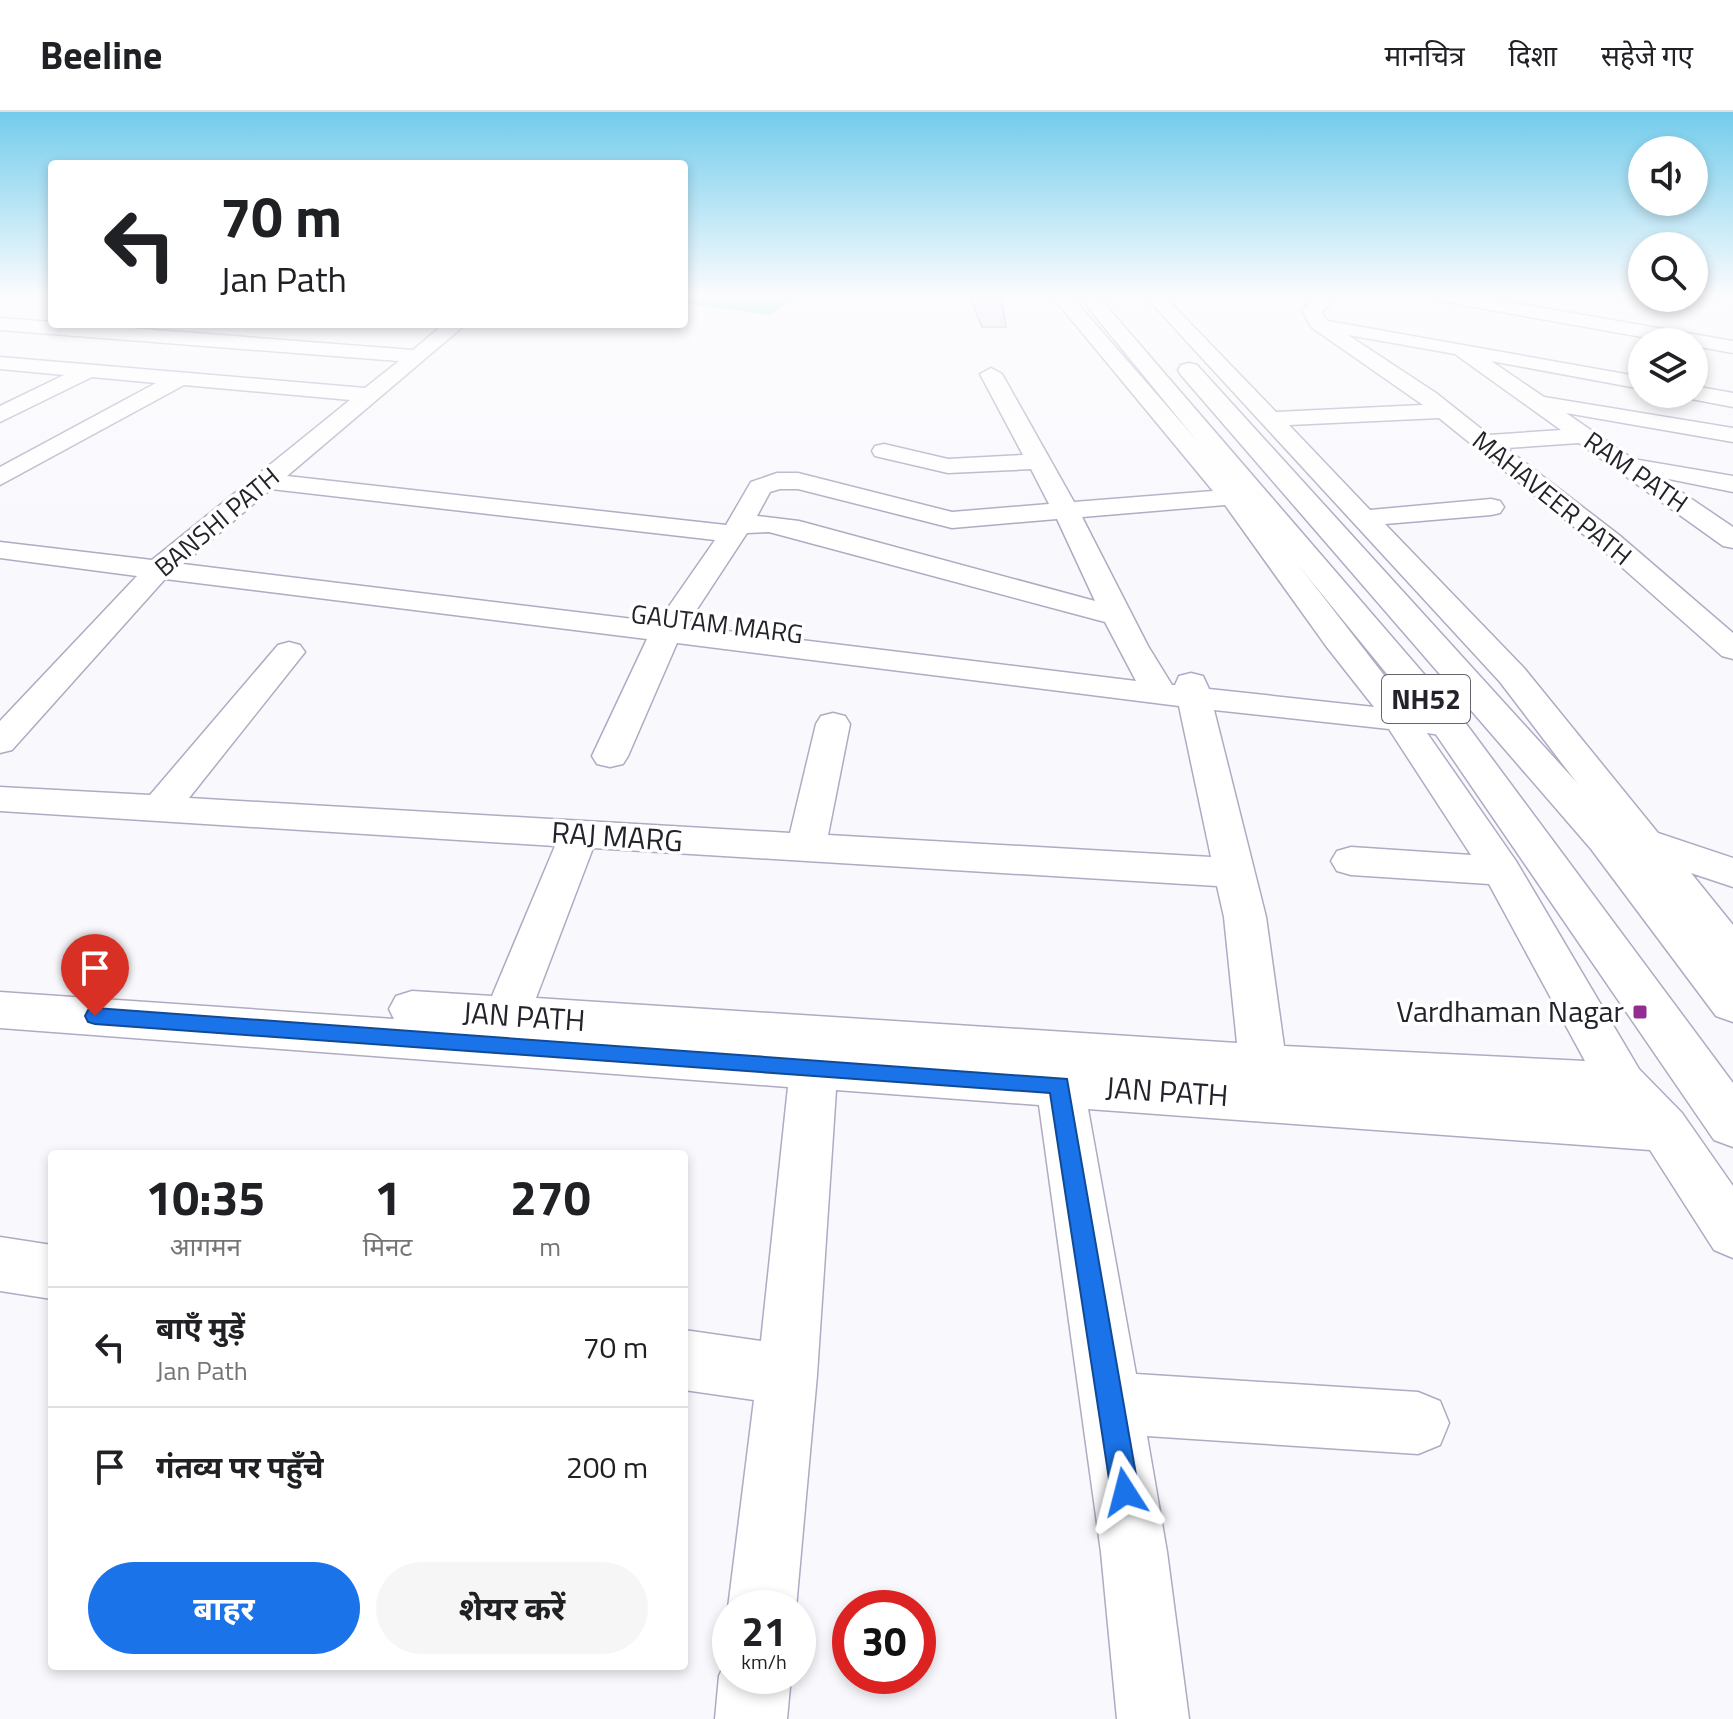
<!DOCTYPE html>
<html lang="hi">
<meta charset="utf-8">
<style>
:root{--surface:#fff;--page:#f6f6f6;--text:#202124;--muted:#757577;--line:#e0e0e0;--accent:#1a73e8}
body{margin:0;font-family:"Titillium Web","Noto Sans Devanagari",sans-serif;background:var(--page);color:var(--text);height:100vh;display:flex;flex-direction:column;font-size:30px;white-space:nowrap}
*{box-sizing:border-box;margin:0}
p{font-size:26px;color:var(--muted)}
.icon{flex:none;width:44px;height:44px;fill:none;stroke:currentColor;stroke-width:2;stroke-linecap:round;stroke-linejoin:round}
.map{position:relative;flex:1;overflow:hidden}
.sheet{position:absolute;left:48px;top:1038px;width:640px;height:520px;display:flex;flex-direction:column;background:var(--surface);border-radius:8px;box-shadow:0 4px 12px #0003}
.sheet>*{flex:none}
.banner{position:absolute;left:48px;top:48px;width:640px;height:168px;border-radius:8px;box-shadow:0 4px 12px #0003;background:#fff;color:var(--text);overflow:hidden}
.buttons{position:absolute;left:1628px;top:24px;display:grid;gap:16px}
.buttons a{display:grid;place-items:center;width:80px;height:80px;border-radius:50%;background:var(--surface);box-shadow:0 4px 12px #0003;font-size:40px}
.speed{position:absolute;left:712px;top:1478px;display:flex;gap:16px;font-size:40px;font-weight:700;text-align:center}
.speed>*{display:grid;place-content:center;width:104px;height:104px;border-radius:50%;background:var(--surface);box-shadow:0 4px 12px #0003;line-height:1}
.speed small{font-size:20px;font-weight:400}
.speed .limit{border:12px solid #d22;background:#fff;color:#111}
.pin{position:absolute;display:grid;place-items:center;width:68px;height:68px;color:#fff;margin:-82px -34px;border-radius:50% 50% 50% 0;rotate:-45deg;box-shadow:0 0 8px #0007}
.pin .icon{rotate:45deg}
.me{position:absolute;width:88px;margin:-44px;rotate:351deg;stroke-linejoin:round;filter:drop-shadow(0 0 6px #0008)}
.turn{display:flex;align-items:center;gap:28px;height:168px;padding:0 40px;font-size:36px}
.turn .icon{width:104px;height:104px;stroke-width:2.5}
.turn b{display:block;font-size:56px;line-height:68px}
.eta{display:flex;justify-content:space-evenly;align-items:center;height:136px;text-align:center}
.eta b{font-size:48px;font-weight:700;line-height:56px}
.primary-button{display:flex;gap:16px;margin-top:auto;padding:16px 40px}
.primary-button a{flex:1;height:92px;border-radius:48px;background:var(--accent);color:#fff;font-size:32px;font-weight:700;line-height:92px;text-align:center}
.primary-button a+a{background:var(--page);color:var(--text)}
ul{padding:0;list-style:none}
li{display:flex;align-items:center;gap:24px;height:120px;padding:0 40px;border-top:2px solid var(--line)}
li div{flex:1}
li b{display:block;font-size:30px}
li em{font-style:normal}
header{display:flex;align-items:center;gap:48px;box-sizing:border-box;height:112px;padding:0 40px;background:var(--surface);border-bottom:2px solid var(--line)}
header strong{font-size:38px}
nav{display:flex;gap:44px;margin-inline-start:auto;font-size:28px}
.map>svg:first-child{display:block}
.green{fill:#86e3b6}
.building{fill:#dfdaf2;stroke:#b0aac2;stroke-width:2}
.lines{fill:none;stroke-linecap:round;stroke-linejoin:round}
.minor-casing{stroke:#b0aac2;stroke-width:3}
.highway-casing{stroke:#b0aac2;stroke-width:3}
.path{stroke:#84838a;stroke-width:2;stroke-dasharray:1 3;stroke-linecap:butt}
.minor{fill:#fff;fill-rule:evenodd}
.highway{fill:#fff;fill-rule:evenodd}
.route{fill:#1a73e8;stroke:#114b97;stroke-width:2}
.poi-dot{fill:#932d92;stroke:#fff;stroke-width:3}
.labels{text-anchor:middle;stroke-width:7;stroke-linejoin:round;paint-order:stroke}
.far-street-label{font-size:26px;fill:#24222b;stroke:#fff}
.shield{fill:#fff;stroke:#66646b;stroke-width:2}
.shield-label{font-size:28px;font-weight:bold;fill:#24222b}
.street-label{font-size:30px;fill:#24222b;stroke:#fff}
.poi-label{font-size:30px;fill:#24222b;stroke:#fff;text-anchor:end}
</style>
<header>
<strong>Beeline</strong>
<nav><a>मानचित्र</a><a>दिशा</a><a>सहेजे गए</a></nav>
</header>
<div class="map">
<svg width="1733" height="1607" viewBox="0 0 1733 1607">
<rect width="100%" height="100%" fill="#f9f8fd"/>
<!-- green -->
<path class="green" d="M684 183H794L771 203 684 192Z"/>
<!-- building -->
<path class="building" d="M970 186H1001L1006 215H982Z"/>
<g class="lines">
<!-- minor casing -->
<g class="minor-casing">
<path id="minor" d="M1051 183H1070L1241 379 1411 598 1460 605 1465 613 1460 621 1448 624 1427 621 1516 749 1639 957 1682 1001 1733 1074V1146L1714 1138 1650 1038 1088 997 1136 1262 1418 1280 1440 1289 1449 1311 1440 1333 1418 1342 1147 1324 1167 1440 1189 1607H1117L1101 1440 1039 993 836 978 817 1263 796 1496H730V1502L728 1496 754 1288 684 1278V1218L761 1229 788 975 0 916V880L394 907 389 897 396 884 412 879 492 884 555 734 0 699V675L150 683 278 533 289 530 300 533 305 540 189 686 790 721 816 612 821 604 833 601 845 604 850 612 828 723 1211 745 1179 594 677 531 628 644 623 652 610 655 597 652 592 644 647 527 165 467 12 638 0 641V609L137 464 0 446V430L152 448 350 288 184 273 0 373V355L156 271 92 265 0 310V294L64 263 0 257V245L365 276 399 249 0 218V206L413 238 444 212H466L287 364 726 413 751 370 777 361H798L952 400 1049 392 1031 357 948 361 875 344 872 339 875 334 884 332 948 347 1023 343 980 262 991 256 1002 262 1074 390 1213 379ZM271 377 715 428 658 510 183 452ZM780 377H798L952 416 1057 407 1095 489 799 409 757 404 770 380ZM1225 393 1326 534 1374 595 1209 577 1203 564 1191 561 1179 564 1175 573H1172L1148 534 1082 405ZM769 420 1105 510 1136 569 686 514 747 421ZM1214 598 1389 617 1471 743 1351 735 1337 739 1331 749 1337 759 1351 763 1489 772 1585 949 1284 934 1266 805ZM593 736 1217 774 1224 805 1237 931 536 886Z
M1144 183H1163L1276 300 1423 293 1311 215 1302 199C1313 185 1323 183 1341 183L1321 200 1328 209 1642 265V277L1491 249 1544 285 1733 316V330L1566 301 1633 347 1733 364V380L1659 365 1733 415V436L1723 434 1579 331 1506 336 1619 423 1733 521V547L1722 544 1599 435 1439 306 1289 313 1370 398 1491 387 1500 389 1504 395 1500 401 1491 403 1385 412 1524 556 1658 721 1733 746V775L1691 761 1733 813V861L1718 856 1500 570ZM1348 223 1455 242 1561 318 1489 323 1436 281Z
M1426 183H1468L1733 229V241L1694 234V230H1670L1435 188Z
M1694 274 1733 281V295L1686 286 1684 282H1694Z
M0 1125 52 1133V1187L0 1179Z
M730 1539V1564H791L787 1607H715L719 1564Z"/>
</g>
<!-- highway casing -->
<g class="highway-casing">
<path id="highway" d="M1078 183H1097L1461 605 1733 971V1035L1714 1028 1435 621Z
M1189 251 1197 253 1619 717 1733 857V910L1716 904 1591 737 1181 263 1178 258 1181 253Z"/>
</g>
<!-- path -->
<path class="path" d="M696 191 707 183"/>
<!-- minor -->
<use href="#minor" class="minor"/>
<!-- highway -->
<use href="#highway" class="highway"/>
</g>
<!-- sky -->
<linearGradient id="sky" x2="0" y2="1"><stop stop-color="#73ccec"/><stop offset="0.45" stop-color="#fcfcfe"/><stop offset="1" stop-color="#fcfcfe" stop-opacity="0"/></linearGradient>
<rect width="1733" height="408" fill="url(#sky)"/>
<!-- route -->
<path class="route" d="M95 896 1067 967 1139 1380 1135 1390 1125 1394 1115 1390 1111 1380 1050 981 95 912 88 910 85 904 88 898Z"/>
<!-- markers -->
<rect class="poi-dot" x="1632" y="892" width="16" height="16" rx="4"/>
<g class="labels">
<!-- far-street labels -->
<g class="far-street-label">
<text transform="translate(1636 360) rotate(35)" y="9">RAM PATH</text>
<text transform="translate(1552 386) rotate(39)" y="9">MAHAVEER PATH</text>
<text transform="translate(217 410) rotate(-40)" y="9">BANSHI PATH</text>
<text transform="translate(717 512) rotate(7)" y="9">GAUTAM MARG</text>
</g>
<!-- shield labels -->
<rect class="shield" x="1382" y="563" width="88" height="48" rx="6"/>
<g class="shield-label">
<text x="1426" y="597">NH52</text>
</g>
<!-- street labels -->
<g class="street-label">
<text transform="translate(617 725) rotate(4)" y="10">RAJ MARG</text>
<text transform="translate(524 905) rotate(4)" y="10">JAN PATH</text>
<text transform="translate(1167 980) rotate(4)" y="10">JAN PATH</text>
</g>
<!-- poi labels -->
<g class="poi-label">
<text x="1624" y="910">Vardhaman Nagar</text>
</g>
</g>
</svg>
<div class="buttons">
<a><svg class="icon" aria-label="sound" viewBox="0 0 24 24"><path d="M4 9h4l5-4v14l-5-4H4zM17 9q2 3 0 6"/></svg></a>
<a><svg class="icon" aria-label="search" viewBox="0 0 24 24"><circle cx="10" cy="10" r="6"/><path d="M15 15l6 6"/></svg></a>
<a><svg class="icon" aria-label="layers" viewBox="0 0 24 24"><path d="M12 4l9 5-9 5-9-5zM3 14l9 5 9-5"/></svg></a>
</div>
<div class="speed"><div>21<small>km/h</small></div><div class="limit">30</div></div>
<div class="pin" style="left:95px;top:904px;background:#d93025"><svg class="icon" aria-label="arrive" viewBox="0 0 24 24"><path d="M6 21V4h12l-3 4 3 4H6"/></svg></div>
<svg class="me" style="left:1125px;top:1380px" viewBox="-20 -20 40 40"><path d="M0-17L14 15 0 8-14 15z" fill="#1a73e8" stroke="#fff" stroke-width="4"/></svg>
<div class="banner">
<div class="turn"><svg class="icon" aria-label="left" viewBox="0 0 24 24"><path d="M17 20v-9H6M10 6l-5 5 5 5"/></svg><div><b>70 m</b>Jan Path</div></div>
</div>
<section class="sheet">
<div class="eta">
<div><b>10:35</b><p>आगमन</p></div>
<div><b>1</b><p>मिनट</p></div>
<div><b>270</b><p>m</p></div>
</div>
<ul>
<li><svg class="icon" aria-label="left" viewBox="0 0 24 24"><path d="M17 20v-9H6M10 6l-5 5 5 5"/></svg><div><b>बाएँ मुड़ें</b><p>Jan Path</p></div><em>70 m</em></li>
<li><svg class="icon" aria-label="arrive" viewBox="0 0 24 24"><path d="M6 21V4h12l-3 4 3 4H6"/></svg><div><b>गंतव्य पर पहुँचे</b></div><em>200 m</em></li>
</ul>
<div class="primary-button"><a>बाहर</a><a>शेयर करें</a></div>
</section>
</div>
